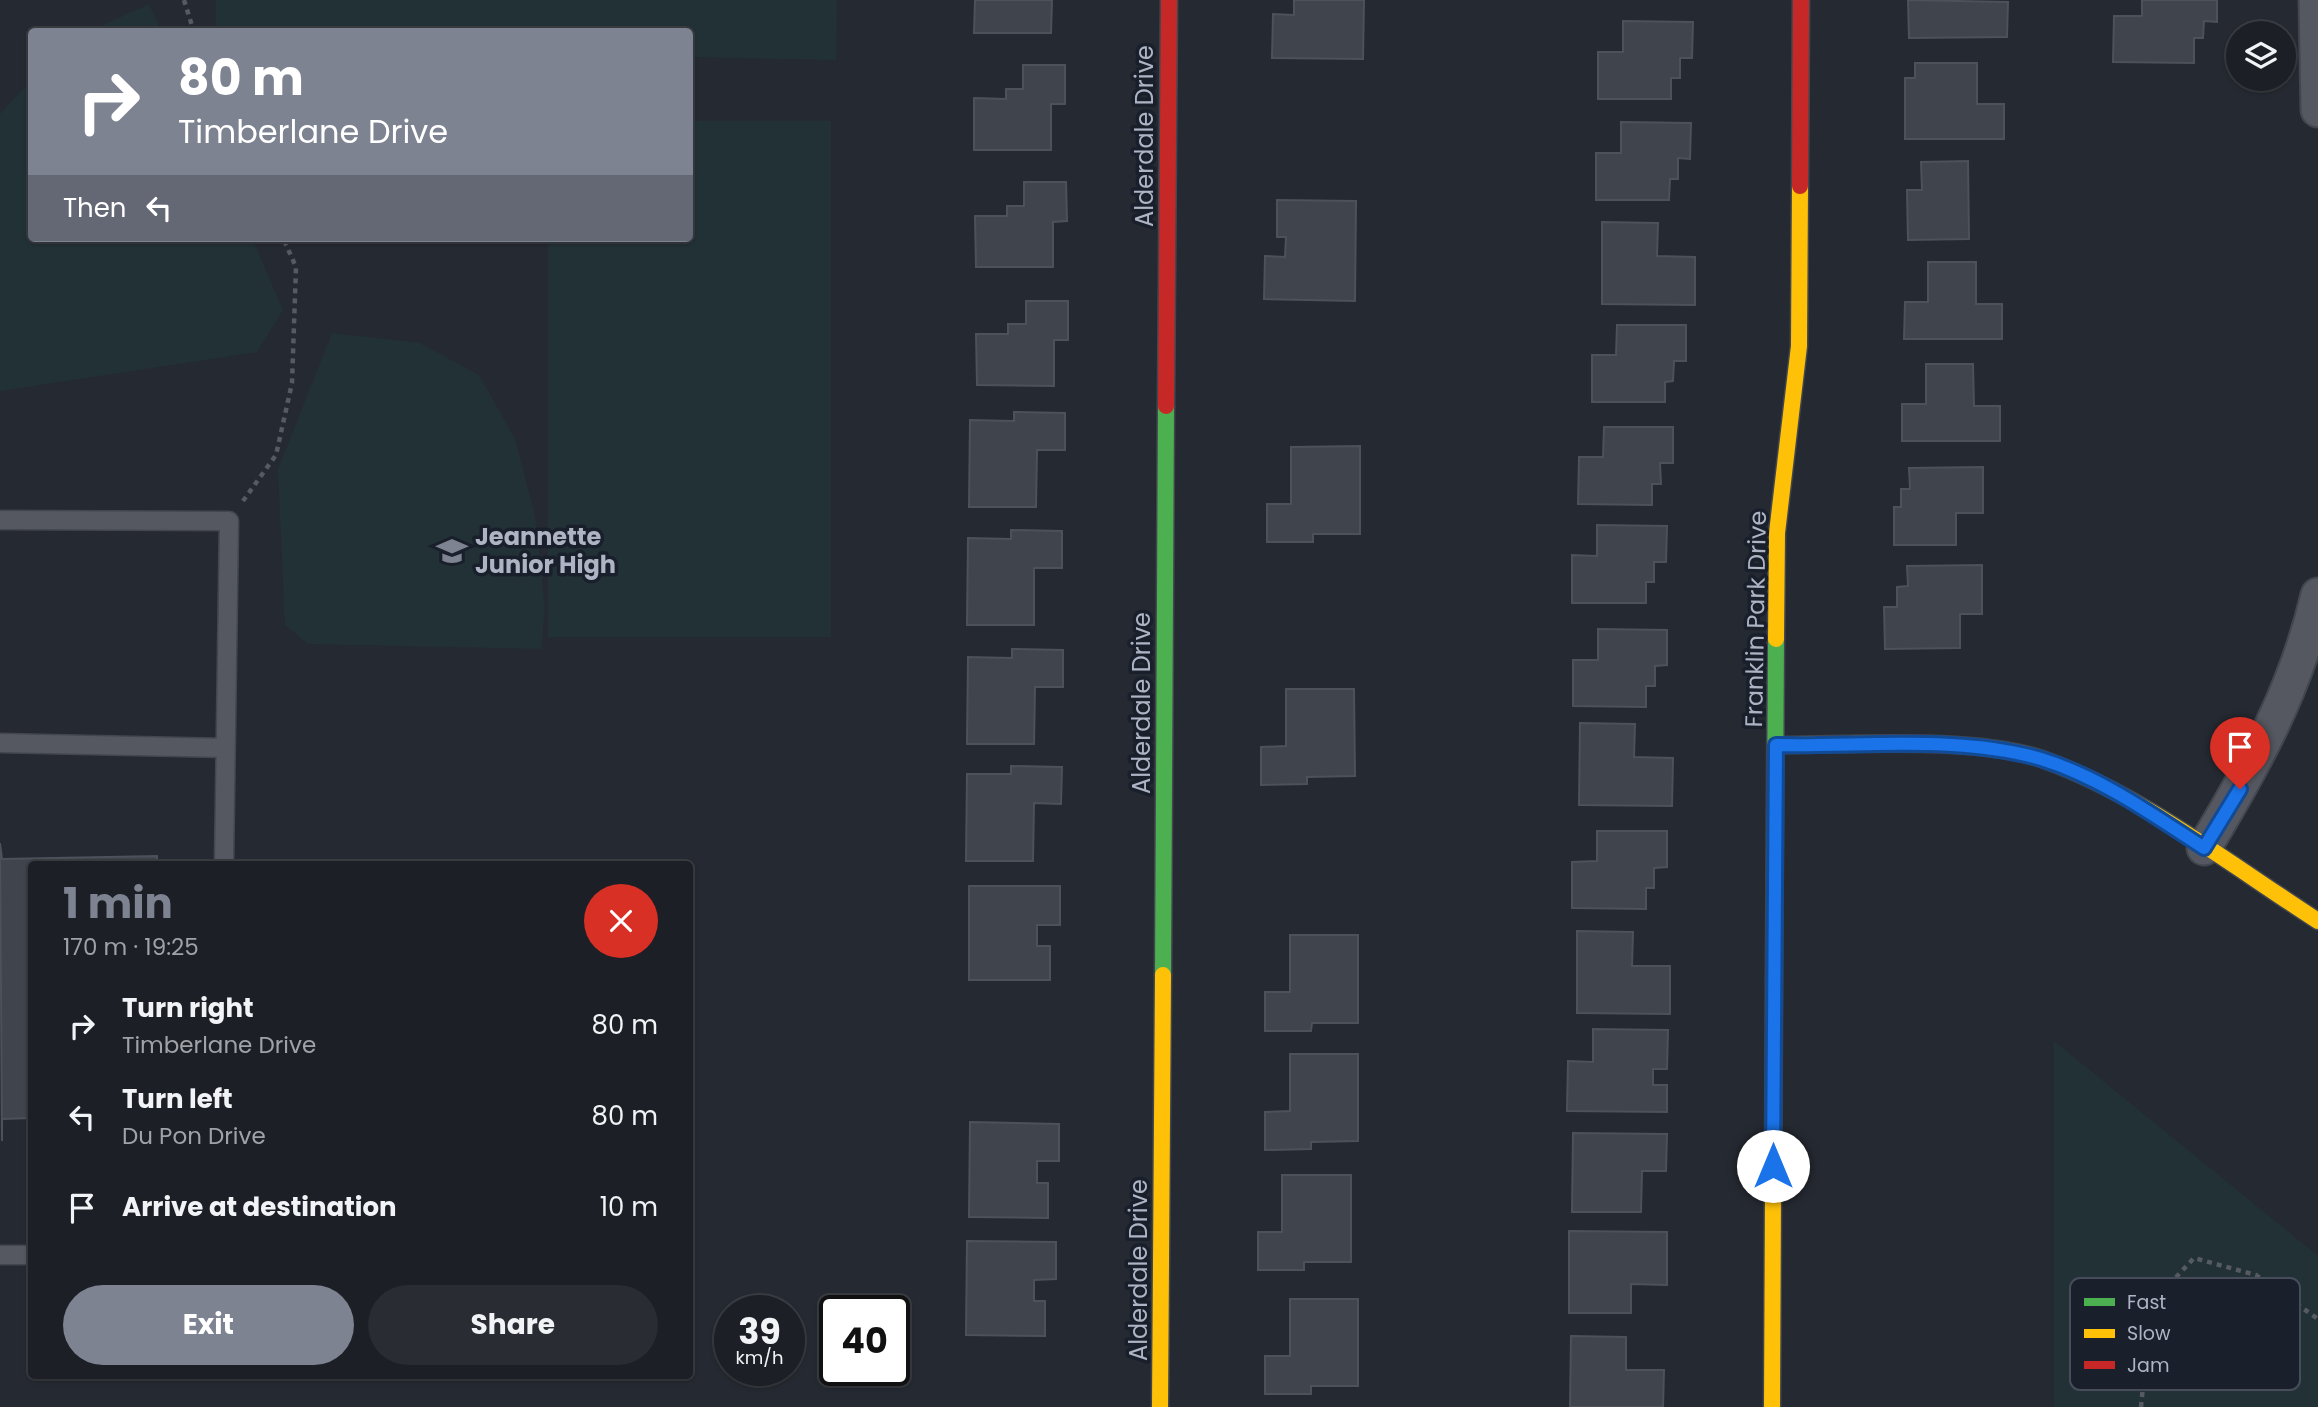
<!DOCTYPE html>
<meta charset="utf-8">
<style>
:root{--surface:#1c1f25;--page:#292c32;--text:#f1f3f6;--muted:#a0a2a7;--line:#3a3d42;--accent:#7e8391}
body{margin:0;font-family:Poppins,sans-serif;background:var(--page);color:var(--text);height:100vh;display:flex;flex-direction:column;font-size:26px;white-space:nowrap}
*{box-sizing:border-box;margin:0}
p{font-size:23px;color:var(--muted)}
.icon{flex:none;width:38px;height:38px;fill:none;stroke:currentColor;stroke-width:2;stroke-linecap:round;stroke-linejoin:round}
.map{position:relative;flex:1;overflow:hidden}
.side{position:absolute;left:28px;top:861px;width:665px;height:518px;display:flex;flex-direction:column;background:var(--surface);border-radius:7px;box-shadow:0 2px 5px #0004,0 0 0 2px var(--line)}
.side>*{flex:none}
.guide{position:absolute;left:28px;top:28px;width:665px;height:214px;border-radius:7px;box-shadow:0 2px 5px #0004,0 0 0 2px var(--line);background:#7e8391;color:#fff;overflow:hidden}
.buttons{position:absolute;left:2226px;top:21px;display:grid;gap:14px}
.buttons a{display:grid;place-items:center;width:70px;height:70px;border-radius:50%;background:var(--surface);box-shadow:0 2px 5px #0004,0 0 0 2px var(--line);font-size:35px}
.speed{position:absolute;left:714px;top:1295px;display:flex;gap:14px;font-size:35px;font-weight:700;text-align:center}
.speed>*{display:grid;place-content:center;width:91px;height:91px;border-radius:50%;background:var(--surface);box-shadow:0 2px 5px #0004,0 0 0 2px var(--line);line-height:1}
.speed small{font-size:18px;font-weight:400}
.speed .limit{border:4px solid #111;border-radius:10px;background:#fff;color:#111}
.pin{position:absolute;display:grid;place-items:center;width:60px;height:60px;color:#fff;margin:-72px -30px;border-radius:50% 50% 50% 0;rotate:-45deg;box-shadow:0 0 7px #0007}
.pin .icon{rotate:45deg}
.me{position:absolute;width:77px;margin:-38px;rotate:0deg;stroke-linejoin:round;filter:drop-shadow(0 0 5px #0008)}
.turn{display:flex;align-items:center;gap:24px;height:147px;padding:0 35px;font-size:32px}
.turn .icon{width:91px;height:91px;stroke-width:2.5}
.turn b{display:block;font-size:49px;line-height:60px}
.then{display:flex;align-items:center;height:66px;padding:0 35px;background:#0003;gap:14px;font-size:26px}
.round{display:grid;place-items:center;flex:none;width:74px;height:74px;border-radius:37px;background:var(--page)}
.overview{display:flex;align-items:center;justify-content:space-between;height:119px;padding:0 35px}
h1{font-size:42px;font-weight:700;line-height:52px;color:var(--accent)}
.action{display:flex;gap:14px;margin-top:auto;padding:14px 35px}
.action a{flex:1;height:80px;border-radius:42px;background:var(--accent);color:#fff;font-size:28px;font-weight:700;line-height:80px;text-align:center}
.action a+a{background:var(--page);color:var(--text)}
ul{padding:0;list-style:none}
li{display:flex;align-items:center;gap:21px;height:91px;padding:0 35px}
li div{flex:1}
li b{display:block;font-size:26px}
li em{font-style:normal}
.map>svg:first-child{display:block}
.green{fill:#223136}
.building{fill:#40444d;stroke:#4d515a;stroke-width:2}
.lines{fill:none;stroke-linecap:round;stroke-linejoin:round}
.lane-casing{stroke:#42464e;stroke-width:21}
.street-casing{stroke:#42464e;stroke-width:37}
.fast-casing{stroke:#42464e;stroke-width:19}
.slow-casing{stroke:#42464e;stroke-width:19}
.jam-casing{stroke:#42464e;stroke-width:19}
.path{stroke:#565b62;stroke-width:4.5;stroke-dasharray:5 5;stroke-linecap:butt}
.lane{stroke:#555860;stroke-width:18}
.street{stroke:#555860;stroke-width:33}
.fast{stroke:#4caf50;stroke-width:16}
.slow{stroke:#ffc107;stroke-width:16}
.jam{stroke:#c62828;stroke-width:16}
.route-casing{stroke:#114b97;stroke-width:18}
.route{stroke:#1a73e8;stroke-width:12}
.labels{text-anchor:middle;stroke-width:7;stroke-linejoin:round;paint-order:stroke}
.street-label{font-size:24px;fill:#aeb4c4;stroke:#191f2b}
.poi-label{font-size:24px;font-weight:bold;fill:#aeb4c4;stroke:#191f2b;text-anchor:start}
.key{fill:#191f2b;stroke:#464c59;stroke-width:2}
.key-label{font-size:19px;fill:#aeb4c4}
</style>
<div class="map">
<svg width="2318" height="1407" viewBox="0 0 2318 1407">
<rect width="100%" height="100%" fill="#252931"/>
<!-- green -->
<path class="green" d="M216 0H837L836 60 690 57V32L216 31Z
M149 4 161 31H90Z
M31 80 32 238H252L283 310 257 352 0 391V114Z
M690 121H831V637H548V238H690Z
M332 333 420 343 479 375 515 439 535 515 545 608 541 649 308 644 285 625 278 469Z
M2054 1041 2318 1256V1407H2054Z"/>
<!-- building -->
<path class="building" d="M975 0H1052L1051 33H974Z
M1294 0H1364L1363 59 1272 58 1273 14 1294 15Z
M1908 0 2008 2 2007 37 1909 38Z
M2142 0H2217V22L2204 21 2203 38H2194V63L2113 62 2114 16H2142Z
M1623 21 1693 22 1692 58H1680V78H1671V99H1598V52H1623Z
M1915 63H1977V104H2004V139H1905V78H1915Z
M1023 65H1065V104H1051V150H974V98L1006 99V89H1023Z
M1621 122 1691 123 1690 159 1678 158V179H1670L1669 200H1596V153H1621Z
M1968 161 1969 239 1908 240 1907 190H1922L1921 162Z
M1024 182H1066L1067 221 1053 222V267H976L975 216H1007V206H1024Z
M1277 200 1356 201 1355 301 1264 299 1265 256 1285 257 1286 237H1277Z
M1602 222 1658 223 1657 256 1695 257V305L1602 304Z
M1928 262H1976V304H2002V339H1904L1905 302H1928Z
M1026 301H1068V340H1054V386L977 385 976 334H1008V324H1026Z
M1617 325H1686V361H1674L1673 381 1665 382V402H1592V355H1616Z
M1926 364H1973L1974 406H2000V441H1902V404H1926Z
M1014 412 1065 413V450H1037L1036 507H969L970 420 1014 421Z
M1604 427H1673V463H1660L1661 484H1652V505L1578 504 1579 457H1603Z
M1360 446V534H1313V542H1267V504H1291V447Z
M1983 467V513H1956V545H1894V507H1901V489H1910L1909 468Z
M1597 525 1667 526 1666 562H1654V582H1646V603H1572V555L1597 556Z
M1011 530 1062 531V568H1034V625H967L968 538 1011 539Z
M1982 565V614H1960V648L1885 649 1884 607H1897V587L1908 586 1907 566Z
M1598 629 1667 630V665L1655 666V686H1646V707L1573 706V660H1598Z
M1012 649 1063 650V687H1035L1034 744H967L968 657 1012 658Z
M1286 689H1354L1355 776 1307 777V784L1261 785V747L1286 746Z
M1580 723 1635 724 1634 757 1673 758 1672 806 1579 805Z
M1011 766 1062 767 1061 804 1034 803 1033 861H966L967 774H1011Z
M1597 831H1667V867L1654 868V888H1646V909L1572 908V862L1597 861Z
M0 843 2 859 157 856V864H32V1118L2 1119V1141Z
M969 886H1060V925H1037V946H1050V980H969Z
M1577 931 1633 932 1632 966H1670V1014L1577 1013Z
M1290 935H1358V1023H1312L1311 1031H1265V992H1290Z
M1593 1029 1668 1030 1667 1069H1653V1085H1667V1112L1567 1111 1568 1061 1593 1062Z
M1290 1054H1358V1141L1311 1142V1149L1265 1150V1112L1290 1111Z
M970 1122 1059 1124V1161H1037V1183H1048V1218L969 1217Z
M1573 1133 1667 1134 1666 1171H1642L1641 1212H1572Z
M1282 1175H1351V1262H1304V1270H1258V1232H1282Z
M1569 1231 1667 1232V1285L1631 1284V1313H1569Z
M967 1241 1056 1242V1279L1034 1280V1301H1045V1336L966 1335Z
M1290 1299H1358V1386H1311V1394H1265V1356H1290Z
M1571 1336 1626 1337V1370H1664L1663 1407H1570Z"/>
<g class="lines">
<!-- lane casing -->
<g class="lane-casing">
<path id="lane" d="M0 520 229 521 224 864
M0 743 225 748
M0 1255H32"/>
</g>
<!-- street casing -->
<g class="street-casing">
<path id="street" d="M2316 0 2318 110
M2204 848C2254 765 2296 690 2318 595"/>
</g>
<!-- fast casing -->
<g class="fast-casing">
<path id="fast" d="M1163 975 1166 406
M1774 979 1776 639"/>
</g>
<!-- slow casing -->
<g class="slow-casing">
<path id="slow" d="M1776 639 1777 533 1799 346 1800 186
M1776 745C1851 745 1974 736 2042 759 2140 794 2231 865 2318 921
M1160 1407 1163 975
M1772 1407 1774 979"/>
</g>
<!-- jam casing -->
<g class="jam-casing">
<path id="jam" d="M1800 186 1801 0
M1166 406 1169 0"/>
</g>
<!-- path -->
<path class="path" d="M184 0 194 32
M243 501 276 455 292 383 296 267 283 238
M2141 1407 2151 1304 2194 1258 2256 1275 2318 1319"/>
<!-- lane -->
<use href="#lane" class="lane"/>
<!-- street -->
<use href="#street" class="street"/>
<!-- fast -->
<use href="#fast" class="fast"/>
<!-- slow -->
<use href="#slow" class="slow"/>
<!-- jam -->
<use href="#jam" class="jam"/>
</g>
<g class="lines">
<!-- route casing -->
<g class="route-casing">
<path id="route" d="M1773 1166 1776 745C1860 747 1960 735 2041 759 2100 777 2153 815 2204 848L2240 789"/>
</g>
<!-- route -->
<use href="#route" class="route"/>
</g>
<!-- icons -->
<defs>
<g id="school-bare" transform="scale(2.415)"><path d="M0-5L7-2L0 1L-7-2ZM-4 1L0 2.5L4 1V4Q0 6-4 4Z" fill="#7e8391" stroke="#191f2b" stroke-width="2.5" paint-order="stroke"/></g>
</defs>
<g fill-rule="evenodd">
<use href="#school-bare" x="452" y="551"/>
</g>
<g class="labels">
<!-- street labels -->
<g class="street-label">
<text transform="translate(1145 136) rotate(-90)" y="8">Alderdale Drive</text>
<text transform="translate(1756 619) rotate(-89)" y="8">Franklin Park Drive</text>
<text transform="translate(1142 703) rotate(-90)" y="8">Alderdale Drive</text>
<text transform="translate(1139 1270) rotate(-90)" y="8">Alderdale Drive</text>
</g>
<!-- poi labels -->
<g class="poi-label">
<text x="475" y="545">Jeannette<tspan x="475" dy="28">Junior High</tspan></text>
</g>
</g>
<!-- legend -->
<rect x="2070" y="1278" width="230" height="112" rx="10" class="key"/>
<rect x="2084" y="1298" width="31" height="8" fill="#4caf50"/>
<rect x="2084" y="1329" width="31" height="9" fill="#ffc107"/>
<rect x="2084" y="1361" width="31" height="8" fill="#c62828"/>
<g class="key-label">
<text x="2127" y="1309">Fast</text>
<text x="2127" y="1340">Slow</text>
<text x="2127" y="1372">Jam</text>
</g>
</svg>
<div class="buttons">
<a><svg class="icon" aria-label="layers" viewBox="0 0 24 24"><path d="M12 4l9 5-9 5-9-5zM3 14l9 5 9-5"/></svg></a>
</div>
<div class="speed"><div>39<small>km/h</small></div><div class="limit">40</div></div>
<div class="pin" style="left:2240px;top:789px;background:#d93025"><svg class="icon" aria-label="arrive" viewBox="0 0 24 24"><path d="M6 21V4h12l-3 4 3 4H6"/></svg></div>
<svg class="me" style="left:1773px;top:1166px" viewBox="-20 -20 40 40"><circle r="19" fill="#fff"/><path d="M0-13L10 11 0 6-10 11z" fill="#1a73e8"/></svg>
<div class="guide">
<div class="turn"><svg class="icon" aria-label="right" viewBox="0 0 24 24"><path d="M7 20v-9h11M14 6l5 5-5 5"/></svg><div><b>80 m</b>Timberlane Drive</div></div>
<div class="then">Then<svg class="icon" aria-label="left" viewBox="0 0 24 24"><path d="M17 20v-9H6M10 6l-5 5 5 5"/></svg></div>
</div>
<section class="side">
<div class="overview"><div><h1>1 min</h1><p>170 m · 19:25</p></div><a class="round" style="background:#d93025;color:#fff"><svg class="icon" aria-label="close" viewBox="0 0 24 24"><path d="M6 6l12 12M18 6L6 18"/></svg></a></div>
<ul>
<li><svg class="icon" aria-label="right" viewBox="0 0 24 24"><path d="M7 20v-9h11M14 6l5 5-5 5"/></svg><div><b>Turn right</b><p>Timberlane Drive</p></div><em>80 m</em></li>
<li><svg class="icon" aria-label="left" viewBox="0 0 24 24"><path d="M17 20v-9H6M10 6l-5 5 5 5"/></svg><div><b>Turn left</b><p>Du Pon Drive</p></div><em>80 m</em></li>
<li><svg class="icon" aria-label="arrive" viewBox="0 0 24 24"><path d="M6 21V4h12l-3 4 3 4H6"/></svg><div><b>Arrive at destination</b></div><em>10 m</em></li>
</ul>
<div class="action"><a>Exit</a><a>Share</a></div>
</section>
</div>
